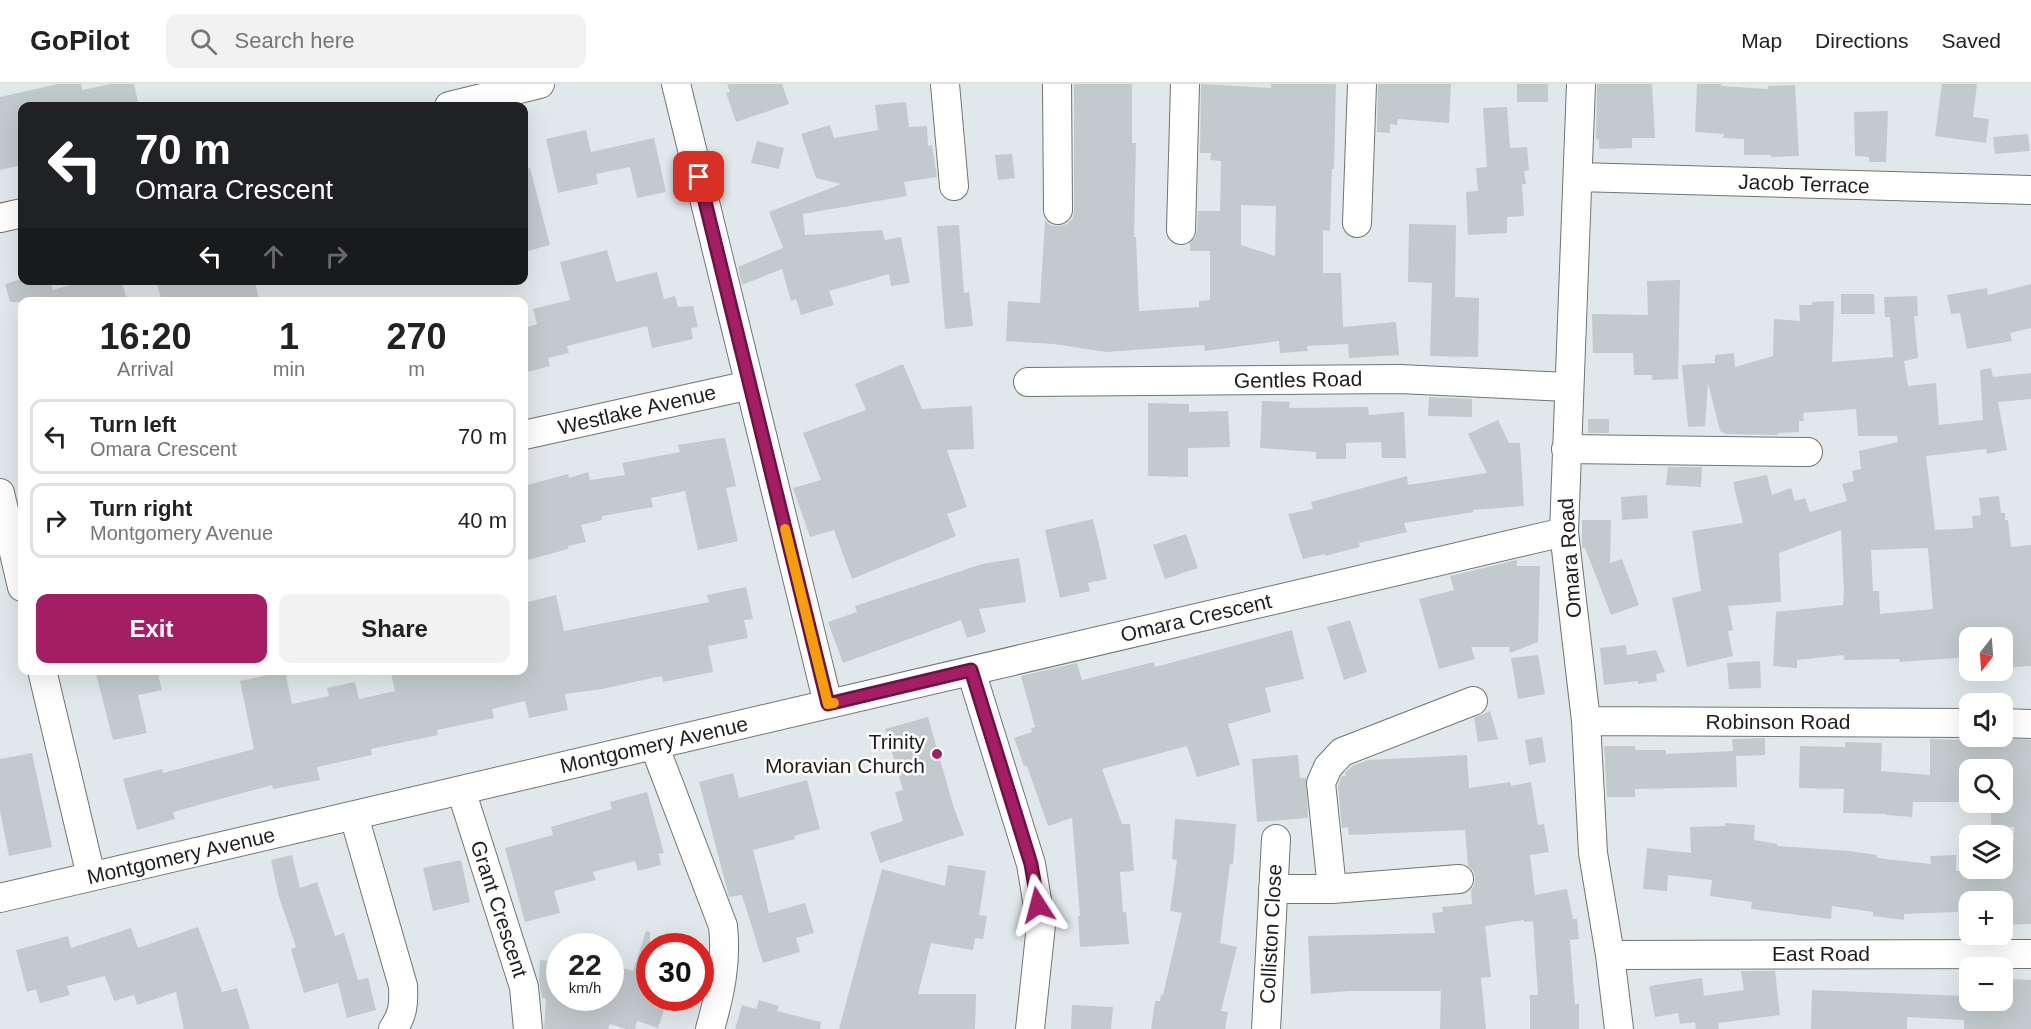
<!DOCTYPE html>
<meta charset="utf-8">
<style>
:root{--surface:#fff;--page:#f2f2f2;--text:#222;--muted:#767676;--line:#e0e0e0;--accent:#a51d65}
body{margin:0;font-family:Helvetica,sans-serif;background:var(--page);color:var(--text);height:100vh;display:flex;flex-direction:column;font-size:22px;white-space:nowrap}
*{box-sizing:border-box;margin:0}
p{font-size:20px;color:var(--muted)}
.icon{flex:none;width:33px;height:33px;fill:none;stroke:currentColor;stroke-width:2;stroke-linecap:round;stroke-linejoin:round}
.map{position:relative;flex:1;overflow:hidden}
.sheet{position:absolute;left:18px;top:213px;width:510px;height:378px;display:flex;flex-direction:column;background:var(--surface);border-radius:12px;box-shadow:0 6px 24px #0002}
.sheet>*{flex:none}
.top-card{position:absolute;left:18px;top:18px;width:510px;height:183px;border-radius:12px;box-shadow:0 6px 24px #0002;background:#202124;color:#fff;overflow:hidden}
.needle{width:39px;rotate:197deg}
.controls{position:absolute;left:1959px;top:543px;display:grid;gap:12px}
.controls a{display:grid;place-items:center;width:54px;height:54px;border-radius:12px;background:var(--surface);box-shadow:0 6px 24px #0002;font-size:30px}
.speed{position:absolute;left:546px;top:849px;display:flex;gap:12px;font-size:30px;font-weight:700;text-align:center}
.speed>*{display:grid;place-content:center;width:78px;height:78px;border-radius:50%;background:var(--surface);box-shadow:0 6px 24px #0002;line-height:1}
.speed small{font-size:15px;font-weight:400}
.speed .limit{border:9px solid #d22;background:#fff;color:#111}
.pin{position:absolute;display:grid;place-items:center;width:51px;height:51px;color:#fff;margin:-26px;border-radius:12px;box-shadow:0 3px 9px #0006}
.me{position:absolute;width:66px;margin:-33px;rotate:351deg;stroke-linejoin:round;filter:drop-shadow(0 0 4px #0008)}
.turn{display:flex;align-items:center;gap:21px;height:126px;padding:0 18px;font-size:27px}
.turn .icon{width:78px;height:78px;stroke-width:2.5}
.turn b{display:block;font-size:42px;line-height:51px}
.lanes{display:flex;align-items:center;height:57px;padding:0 18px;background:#0003;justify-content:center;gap:30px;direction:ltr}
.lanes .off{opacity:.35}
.eta{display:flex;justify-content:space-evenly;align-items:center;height:102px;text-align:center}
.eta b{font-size:36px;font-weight:800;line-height:42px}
.action{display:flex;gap:12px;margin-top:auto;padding:12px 18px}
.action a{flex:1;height:69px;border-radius:12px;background:var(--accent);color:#fff;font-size:24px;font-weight:800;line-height:69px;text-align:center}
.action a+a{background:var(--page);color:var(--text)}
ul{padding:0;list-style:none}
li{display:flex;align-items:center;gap:18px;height:75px;margin:0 12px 9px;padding:0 6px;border:3px solid var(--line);border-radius:12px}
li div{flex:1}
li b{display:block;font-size:22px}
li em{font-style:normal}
header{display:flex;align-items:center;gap:36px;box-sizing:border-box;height:84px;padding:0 30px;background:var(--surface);border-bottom:2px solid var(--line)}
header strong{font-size:28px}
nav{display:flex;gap:33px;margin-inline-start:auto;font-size:21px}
.search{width:420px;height:54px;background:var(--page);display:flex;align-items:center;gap:15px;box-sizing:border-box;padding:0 21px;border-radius:12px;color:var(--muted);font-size:22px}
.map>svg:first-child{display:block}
.building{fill:#c3cacd;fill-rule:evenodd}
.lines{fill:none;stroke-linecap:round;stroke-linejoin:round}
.minor-casing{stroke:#6f7577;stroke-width:30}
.minor{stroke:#fff;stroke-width:28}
.route-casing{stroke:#6b1342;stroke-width:15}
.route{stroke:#a51d65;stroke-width:10}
.slow{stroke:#f59e0b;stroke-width:10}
.poi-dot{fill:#a51d65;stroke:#fff;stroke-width:2}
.labels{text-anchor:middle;stroke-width:5;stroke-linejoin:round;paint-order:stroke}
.street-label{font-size:21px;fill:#1c1f20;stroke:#fff}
.poi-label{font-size:21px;fill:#1c1f20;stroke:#fff;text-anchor:end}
</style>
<header>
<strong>GoPilot</strong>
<div class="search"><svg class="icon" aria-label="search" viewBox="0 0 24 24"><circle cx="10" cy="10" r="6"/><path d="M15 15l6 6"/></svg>Search here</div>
<nav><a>Map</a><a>Directions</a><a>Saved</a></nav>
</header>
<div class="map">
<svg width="2031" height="945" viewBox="0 0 2031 945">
<rect width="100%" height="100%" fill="#e1e8eb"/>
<!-- building -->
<path class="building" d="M58 0H81L82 6 111 0H134L139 22H22V81L0 86V13Z
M727 0H782L789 20 736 38 726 9 730 8Z
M1074 0H1132V59H1136L1134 153H1136L1139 227 1199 223V217L1210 216V167H1190V159L1195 154 1197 147 1198 127H1220L1221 77 1210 76 1211 69H1200L1201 0 1271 4V0H1336L1334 85H1332L1330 147 1323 146V189H1341L1343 243 1396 238 1399 271 1349 274 1348 260 1307 262 1308 267 1280 269 1279 257 1205 267 1204 261 1106 268 1054 260 1006 257 1008 217 1040 219 1045 136 1050 141 1059 142 1067 140 1073 134 1074 126ZM1241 121 1276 122 1275 172 1241 161Z
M1378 0H1451L1449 39 1398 35 1397 41 1390 40V49L1377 48Z
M1517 0H1548V18H1517Z
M1597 0H1652L1655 54H1632V64L1599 65V55L1596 56Z
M1697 0H1721V2L1768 5V2L1795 1 1799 72 1771 73V71H1744V55L1723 54 1724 50 1695 48Z
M1942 0H1977L1973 33 1989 35 1986 59 1935 52Z
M906 18 909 43 927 42 928 62 932 61 937 93 904 98 907 112 803 130 805 151 882 146 885 156 901 153 910 199 891 202 889 190 829 207 834 221 801 231 796 215 791 217 782 185 742 201 738 183 783 164 769 128 841 100 816 94 801 50 830 41 834 54 878 46 875 21Z
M1507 23 1510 64 1527 63 1529 86 1524 87 1526 100H1522L1524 132 1507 133V149L1468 151 1466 108 1478 107 1476 84 1487 83 1483 24Z
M1888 27 1886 78H1869V73L1855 72 1854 28Z
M586 46 591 68 654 54 666 108 637 114 630 83 596 90 598 100 558 109 546 55Z
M2028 50 2030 67 1995 70 1993 53Z
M757 57 784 64 779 85 751 79Z
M1012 70 1015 94 998 96 995 71Z
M530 84 550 161 524 168V85Z
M1409 140 1456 141 1455 213 1479 214 1478 273 1430 272 1432 199 1408 198Z
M959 141 964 209 969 208 973 242 945 245 937 142Z
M607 166 616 198 657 188 664 215 675 212 678 223 693 222 698 243 691 244 693 255 652 264 647 242 567 262 569 269 548 274 550 282 524 289V244L537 240 533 225 570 216 560 178Z
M18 196H50L53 206 88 196H121L128 218H10L5 200Z
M156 196H254L260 218H162Z
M1680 196 1678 295 1652 296V291H1634L1633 269H1593L1592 230 1648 231 1647 197Z
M2031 200V244L2010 249 2012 257 1967 265 1960 229 1951 230 1947 211 1987 204 1988 211Z
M1841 210H1874L1875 230H1841Z
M1917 212 1918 232H1914L1918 274 1904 277 1908 302 1936 299 1939 341 1983 336 1980 286 1991 284 1993 293 2031 289V315L1998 318 2007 366 1987 370 1986 365 1926 372 1935 446 1973 444 1972 432 1981 431 1979 414 1999 412 2001 429H2005V436H2008L2011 463 2031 461V582L2002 584V554H1970V573L1900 578 1899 575 1844 576V571L1797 576V584L1773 582 1776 528 1843 521 1844 507 1841 446 1779 469 1781 518 1728 522 1733 546 1728 547 1733 572 1687 583 1672 514 1701 507 1692 447 1743 439 1733 398 1767 391 1772 411 1791 404 1795 417 1805 414 1810 428 1847 417 1842 400 1854 397 1852 387 1861 385 1859 367 1898 358 1897 352H1858L1856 325 1803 329 1804 337H1799V348L1778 349V351L1726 350 1720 347 1708 299 1705 342 1688 343 1682 281 1715 279V271L1734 269 1735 283 1773 272 1774 235 1800 237 1799 221H1812V218L1834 217 1832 278 1893 273 1890 233H1885L1884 213ZM1928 464 1933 525 1880 530 1879 507H1873L1871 466Z
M903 280 922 325 972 322 974 365 947 366 967 423 947 430 956 452 852 495 834 446 810 453 793 404 821 396 803 349 866 326 855 300Z
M1429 313 1472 315V333L1428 332Z
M1262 317 1290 318 1289 324 1368 323 1369 331 1404 328 1406 374H1382L1381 358 1346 359V375H1316V368L1260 364Z
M1148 319 1189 320V328L1228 327 1230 363 1188 364V393L1148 392Z
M1588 335H1609V349H1588Z
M1498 336 1509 359H1520L1524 422 1473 426 1474 428 1404 439 1407 448 1359 459 1360 463 1325 472V470L1303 475 1288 430 1313 425 1311 418 1407 392 1408 401 1487 389 1468 350Z
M722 354H725L736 402 726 404 738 457 698 466 685 407 651 414 653 423 602 432V436L581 441 586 458 568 462V465L524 477V402L568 390 569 394 588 388 590 396 625 391 622 379 680 368 678 361Z
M1668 383H1702L1701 403 1666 401Z
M1647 411 1648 434 1622 436 1621 413Z
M1093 435 1107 495 1088 499 1090 507 1060 514 1045 446Z
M1582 436H1611L1610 479 1622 475 1639 521 1611 531 1585 464H1582Z
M1186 450 1198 484 1165 495 1153 461Z
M1019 474 1026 518 979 525 986 548 967 554 961 536 843 579 828 538 857 528 855 522 982 480Z
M1517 476V482H1540L1538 558 1510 569 1509 563H1471L1475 575 1439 585 1419 515 1454 506 1450 492Z
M746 503 753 535 744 536 748 554 708 562 713 588 663 598 662 592 602 605 565 610 568 626 529 634 525 617 492 625 494 634 437 646 438 651 371 665 372 671 317 683 320 696 273 705 272 701 173 728 175 735 137 746 123 695 162 685 163 689 254 665 240 597 285 587 292 620 329 612 327 604 355 598 359 615 395 607 391 589 400 586H524V519L556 511 564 547 709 518 707 511Z
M1350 536 1367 588 1344 596 1327 543Z
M1292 546 1304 595 1265 604 1271 628 1228 640 1240 681 1197 693 1187 662 1102 685 1122 740H1130L1134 787 1120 788 1123 828H1126L1129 860 1080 863 1078 832H1080L1072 734 1048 742 1027 682H1024L1014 654 1032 648 1031 644 1035 643 1021 592 1077 579 1082 596 1154 578 1155 583Z
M1626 561 1627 571 1656 566 1665 588 1656 590 1657 597 1638 600V597L1604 601 1600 564Z
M1538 571 1545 610 1518 615 1511 574Z
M1760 577 1761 604 1729 605 1727 579Z
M95 586H157L162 606 138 611 147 649 113 656Z
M1490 627 1498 655 1478 658 1474 634Z
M928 633 953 721 964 751 880 779 870 748 903 737 895 708 903 706 885 645Z
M1979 652 2031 656V840L2002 841V818H1958V828L1904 830V836L1873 832V828L1832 822 1831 835 1751 825 1752 818 1710 812 1712 796 1668 791 1667 807 1643 805 1647 764 1691 769 1690 743 1725 742V739L1755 741 1754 756 1777 760V762L1849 767 1877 771V774L1931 780 1930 772 1956 771V787L2012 786 2014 743H1991V718H2002V686H1970V718H1913L1912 733 1886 731V730L1843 729 1844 705 1799 704 1800 662 1845 663V658L1882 659 1881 687 1930 691V655L1970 656Z
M1542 653 1546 678 1529 681 1525 656Z
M1765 654V671L1736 672 1737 703 1635 705V713H1607L1604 662H1635V666H1666V670L1733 667 1732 655Z
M32 669 52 763 9 772 0 727V675Z
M1298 671 1300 694H1306L1308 734 1257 738 1252 675Z
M1467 671 1469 704 1510 698 1511 702 1531 698 1538 741 1544 740 1549 768 1530 771 1535 811 1567 805 1573 835H1577L1579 855 1570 856 1575 920H1579V945H1530V911H1538L1533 837 1524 838V836L1485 842 1491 893 1481 894 1486 945H1440L1441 907H1350L1311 910 1308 852 1435 849 1432 829 1443 828 1442 823 1472 820 1471 806 1474 802 1475 793 1473 786 1468 782 1465 746 1349 751 1348 743 1342 744 1338 702 1342 692H1346L1345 689 1352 682 1368 676Z
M733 689 739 714 807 696 820 745 794 752 795 755 753 766 769 829 805 819 814 849 796 854 800 868 763 879 742 811 729 813 699 698Z
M647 708 664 769 659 770 661 781 638 787 635 777 593 788 596 796 554 807 560 829 525 838 505 764 553 751 551 743 612 725 610 718Z
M1175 735 1236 740 1233 780H1230L1220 859 1237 863 1221 927 1228 928 1225 945H1151L1155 917H1160L1161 910 1163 911 1182 829 1170 827 1177 776 1172 775Z
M292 771 300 804 317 798 335 852 344 849 358 896 368 894 376 926 347 934 338 899 304 909 291 865 296 863 279 813 271 776Z
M461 776 470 818 433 827 423 784Z
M948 781 986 787 979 831 987 832 983 855 975 854 973 866 931 859 918 910H976L975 945H839L882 785 945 802Z
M198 843 222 908 237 904 250 945H184L176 908 137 921 134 911 114 917 105 892 67 902 70 911 40 919 36 905 27 908 16 866 68 852 71 864 131 844 138 864Z
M646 847 650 848V914H668L658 944 637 937 635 945H626L610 940 608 945H544L546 914H542L539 895 540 876 560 878V914H610V880L633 887Z
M1741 887H1775L1780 931 1718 939 1719 945H1696L1695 938 1680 940 1678 929 1655 933 1649 902 1702 894 1704 912 1744 906Z
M2013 895 2031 896V945H1964V936L1907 933V945H1811L1812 906 1965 912V902H1970V916H2002V903H2013Z
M759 916 779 922 777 927 821 938 820 945H735L742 921 756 925Z
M1072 921 1113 923 1111 945H1071Z"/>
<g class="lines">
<!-- minor casing -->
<g class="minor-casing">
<path id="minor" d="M676 0 828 620
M945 0 954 102
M1057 0 1058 126
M1581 0 1564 448 1586 637 1593 769 1610 871 1619 945
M449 22 540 0
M1578 93 2031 106
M0 134 22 129
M1357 139 1362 0
M1181 146 1185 0
M1028 298 1400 295 1568 303
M524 351 750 301
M1566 365 1808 368
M0 409 22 503
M42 586 91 792
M971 587 1031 780 1041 841 1030 945
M1586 637 1970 639
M2002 639 2031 640
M654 661 723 842C727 878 720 910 710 945
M461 706 524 903 528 945
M354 732 403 902C404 919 403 931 393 945
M1273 805H1332L1459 795
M1332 805 1321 699 1328 683 1342 668 1473 617
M0 814 1564 448
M1610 871 2031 870
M1266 945 1276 755"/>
</g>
<!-- minor -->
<use href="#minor" class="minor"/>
</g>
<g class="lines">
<!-- route casing -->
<g class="route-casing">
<path id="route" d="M699 93 828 620 971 586 1031 780 1038 821"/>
</g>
<!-- route -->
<use href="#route" class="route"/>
<!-- slow -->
<path class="slow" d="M785 445 828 620 834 619"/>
</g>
<!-- markers -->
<circle class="poi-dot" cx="937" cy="670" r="6"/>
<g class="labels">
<!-- street labels -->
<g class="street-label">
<text transform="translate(1804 100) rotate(2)" y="7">Jacob Terrace</text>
<text transform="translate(1298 296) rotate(-1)" y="7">Gentles Road</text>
<text transform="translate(637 326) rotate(-13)" y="7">Westlake Avenue</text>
<text transform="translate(1570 474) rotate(-94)" y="7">Omara Road</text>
<text transform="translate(1196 534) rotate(-13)" y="7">Omara Crescent</text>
<text x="1778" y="645">Robinson Road</text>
<text transform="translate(654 661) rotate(-13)" y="7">Montgomery Avenue</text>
<text transform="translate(181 772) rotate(-13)" y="7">Montgomery Avenue</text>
<text transform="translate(499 825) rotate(72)" y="7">Grant Crescent</text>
<text transform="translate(1271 850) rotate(-87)" y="7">Colliston Close</text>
<text x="1821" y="877">East Road</text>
</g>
<!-- poi labels -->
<g class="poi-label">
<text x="925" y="665">Trinity<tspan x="925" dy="24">Moravian Church</tspan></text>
</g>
</g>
</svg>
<div class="controls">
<a><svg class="needle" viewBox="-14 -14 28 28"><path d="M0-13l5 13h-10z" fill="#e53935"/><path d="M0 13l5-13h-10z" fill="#767676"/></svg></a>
<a><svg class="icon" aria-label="sound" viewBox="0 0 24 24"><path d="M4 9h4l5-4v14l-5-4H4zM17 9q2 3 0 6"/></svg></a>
<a><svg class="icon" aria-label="search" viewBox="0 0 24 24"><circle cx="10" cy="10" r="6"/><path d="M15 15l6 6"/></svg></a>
<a><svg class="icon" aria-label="layers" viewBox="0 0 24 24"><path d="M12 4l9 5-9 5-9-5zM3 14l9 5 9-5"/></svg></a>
<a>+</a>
<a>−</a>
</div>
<div class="speed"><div>22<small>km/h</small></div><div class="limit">30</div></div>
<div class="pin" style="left:699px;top:93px;background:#d93025"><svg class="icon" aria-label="arrive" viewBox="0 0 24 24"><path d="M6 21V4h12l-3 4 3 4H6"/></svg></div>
<svg class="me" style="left:1038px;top:821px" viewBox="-20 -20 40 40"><path d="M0-17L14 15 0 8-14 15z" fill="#a51d65" stroke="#fff" stroke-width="4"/></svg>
<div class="top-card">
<div class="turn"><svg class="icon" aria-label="left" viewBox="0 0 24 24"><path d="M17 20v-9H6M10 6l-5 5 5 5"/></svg><div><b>70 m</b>Omara Crescent</div></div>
<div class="lanes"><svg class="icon" aria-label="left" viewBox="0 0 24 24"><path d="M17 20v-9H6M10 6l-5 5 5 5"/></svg><svg class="icon off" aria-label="ahead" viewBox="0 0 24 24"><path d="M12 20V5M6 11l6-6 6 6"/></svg><svg class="icon off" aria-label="right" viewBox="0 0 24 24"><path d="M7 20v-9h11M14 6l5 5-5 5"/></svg></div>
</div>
<section class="sheet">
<div class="eta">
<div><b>16:20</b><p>Arrival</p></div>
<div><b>1</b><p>min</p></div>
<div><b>270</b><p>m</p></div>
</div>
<ul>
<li><svg class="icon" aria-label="left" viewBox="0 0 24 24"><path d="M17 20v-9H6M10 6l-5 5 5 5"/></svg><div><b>Turn left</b><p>Omara Crescent</p></div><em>70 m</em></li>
<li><svg class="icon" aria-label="right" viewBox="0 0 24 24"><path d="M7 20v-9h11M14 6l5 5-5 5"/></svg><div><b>Turn right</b><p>Montgomery Avenue</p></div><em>40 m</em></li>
</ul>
<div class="action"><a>Exit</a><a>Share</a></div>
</section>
</div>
